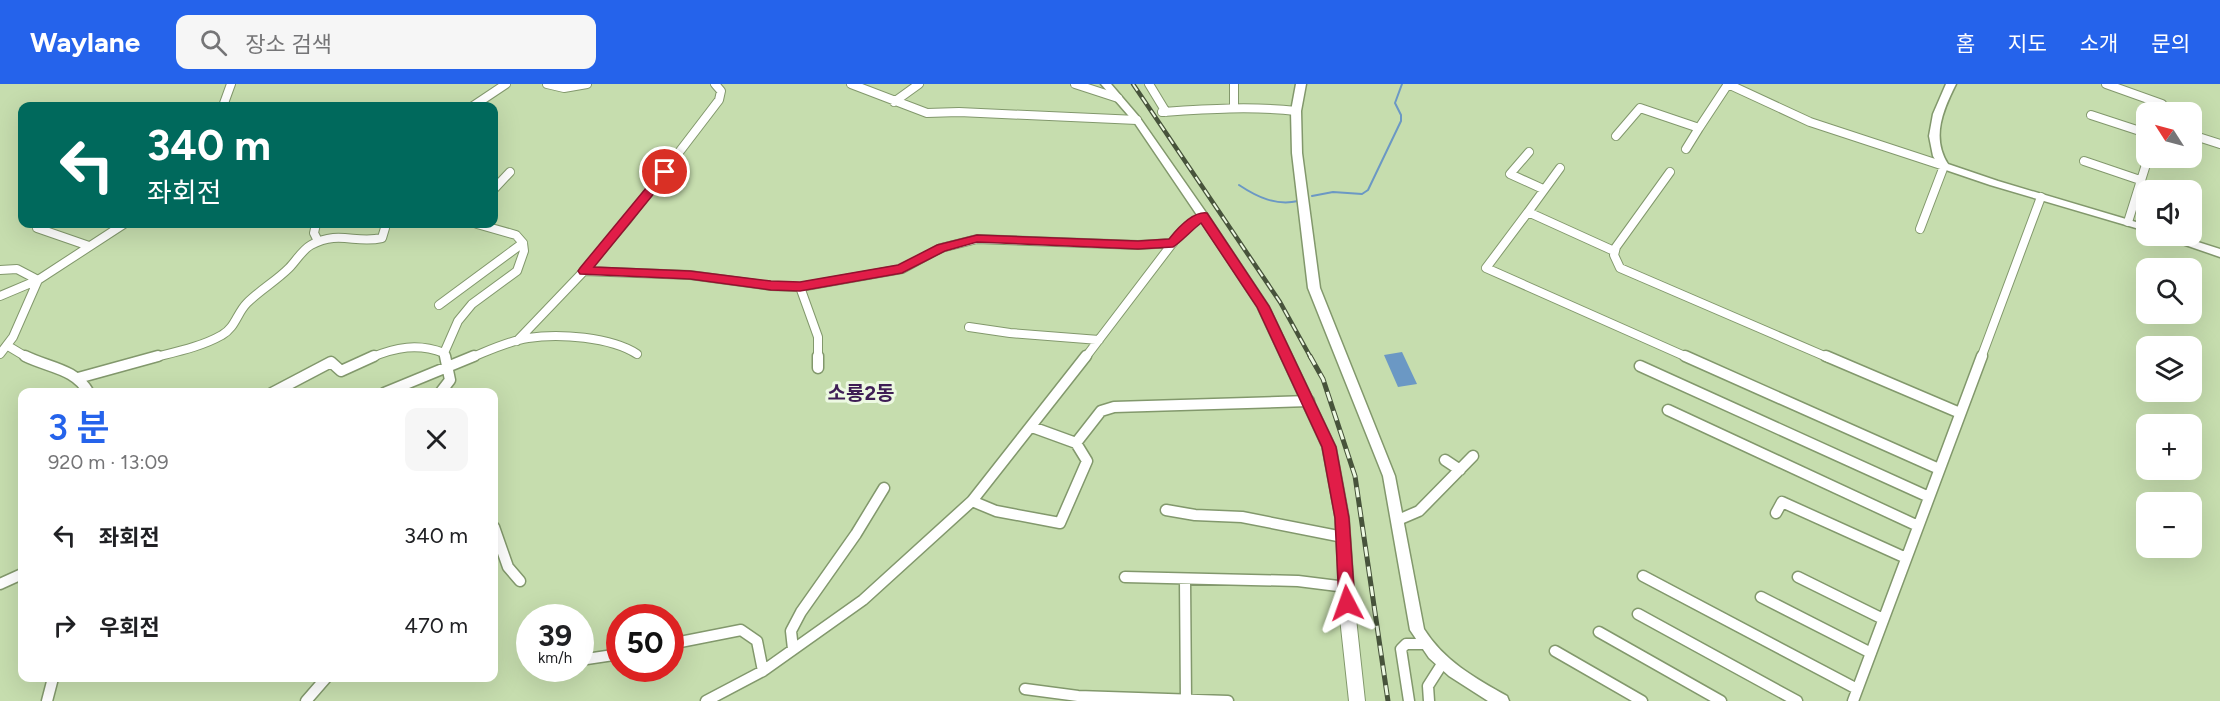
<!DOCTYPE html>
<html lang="ko">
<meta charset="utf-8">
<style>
:root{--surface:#fff;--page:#f6f6f6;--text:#202124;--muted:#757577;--accent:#2563eb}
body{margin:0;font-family:Figtree,"Noto Sans KR",sans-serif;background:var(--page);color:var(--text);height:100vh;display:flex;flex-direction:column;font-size:22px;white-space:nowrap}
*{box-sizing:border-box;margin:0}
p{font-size:20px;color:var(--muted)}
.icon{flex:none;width:33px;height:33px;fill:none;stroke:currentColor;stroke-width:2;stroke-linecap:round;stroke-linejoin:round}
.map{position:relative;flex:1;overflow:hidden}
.panel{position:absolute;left:18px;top:304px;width:480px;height:294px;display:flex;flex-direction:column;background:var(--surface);border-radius:12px;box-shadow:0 6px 24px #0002}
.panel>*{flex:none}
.top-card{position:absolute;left:18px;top:18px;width:480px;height:126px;border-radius:12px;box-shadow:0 6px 24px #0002;background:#00695c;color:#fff;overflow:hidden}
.needle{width:39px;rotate:306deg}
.controls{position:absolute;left:2136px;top:18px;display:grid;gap:12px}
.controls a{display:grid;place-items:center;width:66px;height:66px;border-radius:12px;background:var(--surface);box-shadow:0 6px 24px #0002;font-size:30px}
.speed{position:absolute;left:516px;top:520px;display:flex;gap:12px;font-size:30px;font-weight:700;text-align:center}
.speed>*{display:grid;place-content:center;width:78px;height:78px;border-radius:50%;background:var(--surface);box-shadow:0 6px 24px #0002;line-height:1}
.speed small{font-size:15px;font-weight:400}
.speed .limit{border:9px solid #d22;background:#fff;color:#111}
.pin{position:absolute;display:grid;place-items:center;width:51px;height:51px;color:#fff;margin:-26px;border:3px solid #fff;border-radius:50%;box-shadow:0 2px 6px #0007}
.me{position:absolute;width:66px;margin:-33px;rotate:356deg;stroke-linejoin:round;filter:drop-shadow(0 0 4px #0008)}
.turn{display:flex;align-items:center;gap:21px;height:126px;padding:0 30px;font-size:27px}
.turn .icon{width:78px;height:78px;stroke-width:2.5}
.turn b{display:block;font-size:42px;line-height:51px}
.round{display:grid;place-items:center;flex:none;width:63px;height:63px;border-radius:12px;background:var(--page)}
.headline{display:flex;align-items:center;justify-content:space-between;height:102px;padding:0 30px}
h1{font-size:36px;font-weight:600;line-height:45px;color:var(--accent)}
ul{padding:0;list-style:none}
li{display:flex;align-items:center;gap:18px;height:90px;padding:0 30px}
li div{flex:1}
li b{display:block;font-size:22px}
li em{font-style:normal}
header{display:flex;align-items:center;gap:36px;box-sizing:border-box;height:84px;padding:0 30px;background:var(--accent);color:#fff}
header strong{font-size:28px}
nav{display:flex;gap:33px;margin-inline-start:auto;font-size:21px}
.search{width:420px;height:54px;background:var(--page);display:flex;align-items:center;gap:15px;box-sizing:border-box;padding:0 21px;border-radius:12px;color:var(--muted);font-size:22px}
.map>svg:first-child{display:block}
.water{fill:#6b98c4}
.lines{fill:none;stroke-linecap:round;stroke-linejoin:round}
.stream{stroke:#6b98c4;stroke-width:2}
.minor-far1-casing{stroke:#82986c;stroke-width:10}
.minor-casing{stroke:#82986c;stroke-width:13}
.tertiary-casing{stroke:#82986c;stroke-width:3}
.secondary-casing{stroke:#82986c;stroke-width:2}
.minor-far1{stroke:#fff;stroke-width:8}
.minor{stroke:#fff;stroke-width:10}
.tertiary{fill:#fff;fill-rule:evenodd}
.secondary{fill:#fff;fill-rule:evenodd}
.rail-far1-casing{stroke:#47533b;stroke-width:4.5}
.rail-casing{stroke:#47533b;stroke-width:5}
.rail-far1{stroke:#edf9e2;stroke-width:2;stroke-dasharray:8;stroke-linecap:butt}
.rail{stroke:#edf9e2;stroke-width:3;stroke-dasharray:10;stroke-linecap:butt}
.route{fill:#e11d48;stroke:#92132f;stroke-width:1.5}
.labels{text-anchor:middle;stroke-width:6;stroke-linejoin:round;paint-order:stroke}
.quarter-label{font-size:20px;font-weight:bold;fill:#3e1d55;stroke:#edf9e2}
</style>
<header>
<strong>Waylane</strong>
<div class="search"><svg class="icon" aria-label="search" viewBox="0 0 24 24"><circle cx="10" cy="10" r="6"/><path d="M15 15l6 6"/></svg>장소 검색</div>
<nav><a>홈</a><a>지도</a><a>소개</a><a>문의</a></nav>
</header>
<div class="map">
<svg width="2220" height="617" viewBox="0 0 2220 617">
<rect width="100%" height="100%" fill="#c6ddae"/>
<!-- water -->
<path class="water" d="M1402 268 1417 300 1398 303 1384 271Z"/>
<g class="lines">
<!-- stream -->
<path class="stream" d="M1239 101C1257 113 1276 122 1298 117
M1312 112 1333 108 1362 110 1368 106 1401 37V31L1395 19 1402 0"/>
<!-- minor-far1 casing -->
<g class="minor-far1-casing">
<path id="minor-far1" d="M547 0 564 4 587 0
M851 0 927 29 959 28 1137 36
M1075 0 1118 14
M1149 0 1166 28
M1234 0V23
M2106 0 2162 20 2161 28
M894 18 919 0
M223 22 231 0
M473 22 506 0
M1162 28C1207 25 1251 22 1296 27
M2091 31 2146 49
M2192 51 2220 60
M1616 52 1640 24 1699 44 1728 0 1810 38 1944 82 1920 145
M1686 65 1699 44
M1529 68 1510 90 1543 105
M2084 77 2140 96
M1560 84 1528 128 1614 167
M1670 88 1616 163 1614 171 1620 184 1829 274
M494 105 510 88
M1528 128 1486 184 1689 274
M2128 138 2148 74
M316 140 314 149 318 157
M37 144 89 162
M0 186 17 185 38 196
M584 187 690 191 771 202 800 203 902 185 941 164 977 155 1138 161 1173 159
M800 203 818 253V274
M0 212 38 196
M439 221 523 159
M969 243 1010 249 1099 256
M517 257 584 187 628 135 719 16 721 7 715 0
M8 262 28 274
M444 269 458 237 472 220 517 187 524 167 523 159 516 151 477 140
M0 270 13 253 38 196 124 140
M152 274C175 268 201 263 222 251 235 244 237 229 247 219 260 206 276 197 289 184 296 177 302 166 311 161 339 146 355 160 382 154L385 144
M370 274C396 263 418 259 444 269L446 274
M470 274C488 267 508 257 528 254 559 249 611 253 637 270
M1085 274 1181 148 1203 132
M1981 274 2041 113"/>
</g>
<!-- minor casing -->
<g class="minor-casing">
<path id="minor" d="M25 272C49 284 75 284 89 309
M818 272V284
M1685 272 1939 385
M1826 272 1960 329
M1640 282 1929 413
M78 294 158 272
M272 309 331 278 341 287 374 272
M384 309 474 272
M440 309 450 296 445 272
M1668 326 1918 442
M1032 343 1076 359 1101 327 1114 323 1309 317
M1445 376 1460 386
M972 417 996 427 1060 439 1087 377 1076 359
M1166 426 1195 431 1242 433 1343 453
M1776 429 1782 418 1906 474
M1398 436 1419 427 1473 372
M494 443 508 483 520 497
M1643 492 1857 605
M1125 493 1298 497 1346 503
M1798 493 1883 535
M1185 496 1186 617
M0 500 22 490
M1761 513 1871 569
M1638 530 1797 617
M1599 548 1721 617
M670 560 741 546 757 557 763 587
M793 565 791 547 801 528 856 450 884 404
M1555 567 1642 617
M580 576 620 570
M1025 605 1078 612 1228 617
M47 617 53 594
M306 617 326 594
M706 617 763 587 863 516 972 417 1086 272
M1409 617 1401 565 1406 560H1424
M1429 617 1428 602 1442 580
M1853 617 1982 272"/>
</g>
<!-- tertiary casing -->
<g class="tertiary-casing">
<path id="tertiary" d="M1101 0H1111L1140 34 1207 130 1208 132 1207 134H1199L1134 38Z
M1296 0H1306L1301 27 1302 69 1320 204 1395 392 1424 545C1444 577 1475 594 1507 612L1509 617H1488L1449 592 1429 574 1410 546 1383 392 1308 204 1292 69 1291 27Z
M1946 0H1956C1943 26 1931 53 1948 80L1998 97 2146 141V147L1990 101 1940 84 1933 72 1929 52 1933 30Z
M2164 152H2179L2220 165V173L2165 154Z"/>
</g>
<!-- secondary casing -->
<g class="secondary-casing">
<path id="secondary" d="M1203 128 1207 129 1269 222 1336 363 1349 433 1356 534 1365 617H1349L1340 534 1335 433 1322 363 1257 223 1197 132Z"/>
</g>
<!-- minor-far1 -->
<use href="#minor-far1" class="minor-far1"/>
<!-- minor -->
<use href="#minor" class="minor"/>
<!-- tertiary -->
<use href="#tertiary" class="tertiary"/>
<!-- secondary -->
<use href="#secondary" class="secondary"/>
<!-- rail-far1 casing -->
<g class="rail-far1-casing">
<path id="rail-far1" d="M1133 0 1280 218 1311 274"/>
</g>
<!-- rail casing -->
<g class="rail-casing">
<path id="rail" d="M1310 272 1323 295 1355 392 1388 617"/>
</g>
<!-- rail-far1 -->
<use href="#rail-far1" class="rail-far1"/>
<!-- rail -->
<use href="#rail" class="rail"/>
</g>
<!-- route -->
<path class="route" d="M665 85 669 86V91L594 183 690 187 771 197 800 198 898 181 937 161 977 151 1138 157 1169 155C1177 145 1193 127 1207 129L1269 222 1336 363 1349 434 1355 519 1353 523 1347 525 1342 523 1339 519 1335 434 1322 363 1257 223 1201 139C1193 145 1179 160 1173 163L1138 165 977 158 945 167 902 189 800 207 771 206 690 195 580 190 578 187 580 184 661 86Z"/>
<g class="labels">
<!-- quarter labels -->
<g class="quarter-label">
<text x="861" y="316">소룡2동</text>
</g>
</g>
</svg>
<div class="controls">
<a><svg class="needle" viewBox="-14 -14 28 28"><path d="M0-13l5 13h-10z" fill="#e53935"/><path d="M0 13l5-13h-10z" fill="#757577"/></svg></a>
<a><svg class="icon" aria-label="sound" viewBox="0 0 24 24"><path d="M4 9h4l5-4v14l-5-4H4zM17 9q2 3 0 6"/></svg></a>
<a><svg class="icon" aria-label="search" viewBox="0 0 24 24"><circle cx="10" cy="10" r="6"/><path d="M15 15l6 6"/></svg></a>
<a><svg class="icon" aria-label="layers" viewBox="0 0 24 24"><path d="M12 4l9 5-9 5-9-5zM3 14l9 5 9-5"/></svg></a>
<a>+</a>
<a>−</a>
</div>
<div class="speed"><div>39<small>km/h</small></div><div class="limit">50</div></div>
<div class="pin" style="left:665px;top:88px;background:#d93025"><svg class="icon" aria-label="arrive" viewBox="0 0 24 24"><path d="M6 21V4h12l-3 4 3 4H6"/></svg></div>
<svg class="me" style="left:1347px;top:519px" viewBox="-20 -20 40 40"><path d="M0-17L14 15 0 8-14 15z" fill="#e11d48" stroke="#fff" stroke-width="4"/></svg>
<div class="top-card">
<div class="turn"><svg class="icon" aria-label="left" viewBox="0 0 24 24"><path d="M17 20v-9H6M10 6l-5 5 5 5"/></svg><div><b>340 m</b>좌회전</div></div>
</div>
<section class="panel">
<div class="headline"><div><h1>3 분</h1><p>920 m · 13:09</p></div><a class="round"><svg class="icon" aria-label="close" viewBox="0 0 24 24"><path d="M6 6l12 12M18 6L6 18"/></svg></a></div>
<ul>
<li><svg class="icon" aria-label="left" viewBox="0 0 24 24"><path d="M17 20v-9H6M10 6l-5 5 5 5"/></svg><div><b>좌회전</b></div><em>340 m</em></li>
<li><svg class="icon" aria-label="right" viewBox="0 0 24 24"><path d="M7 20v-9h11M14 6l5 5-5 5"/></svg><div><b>우회전</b></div><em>470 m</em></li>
</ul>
</section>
</div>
